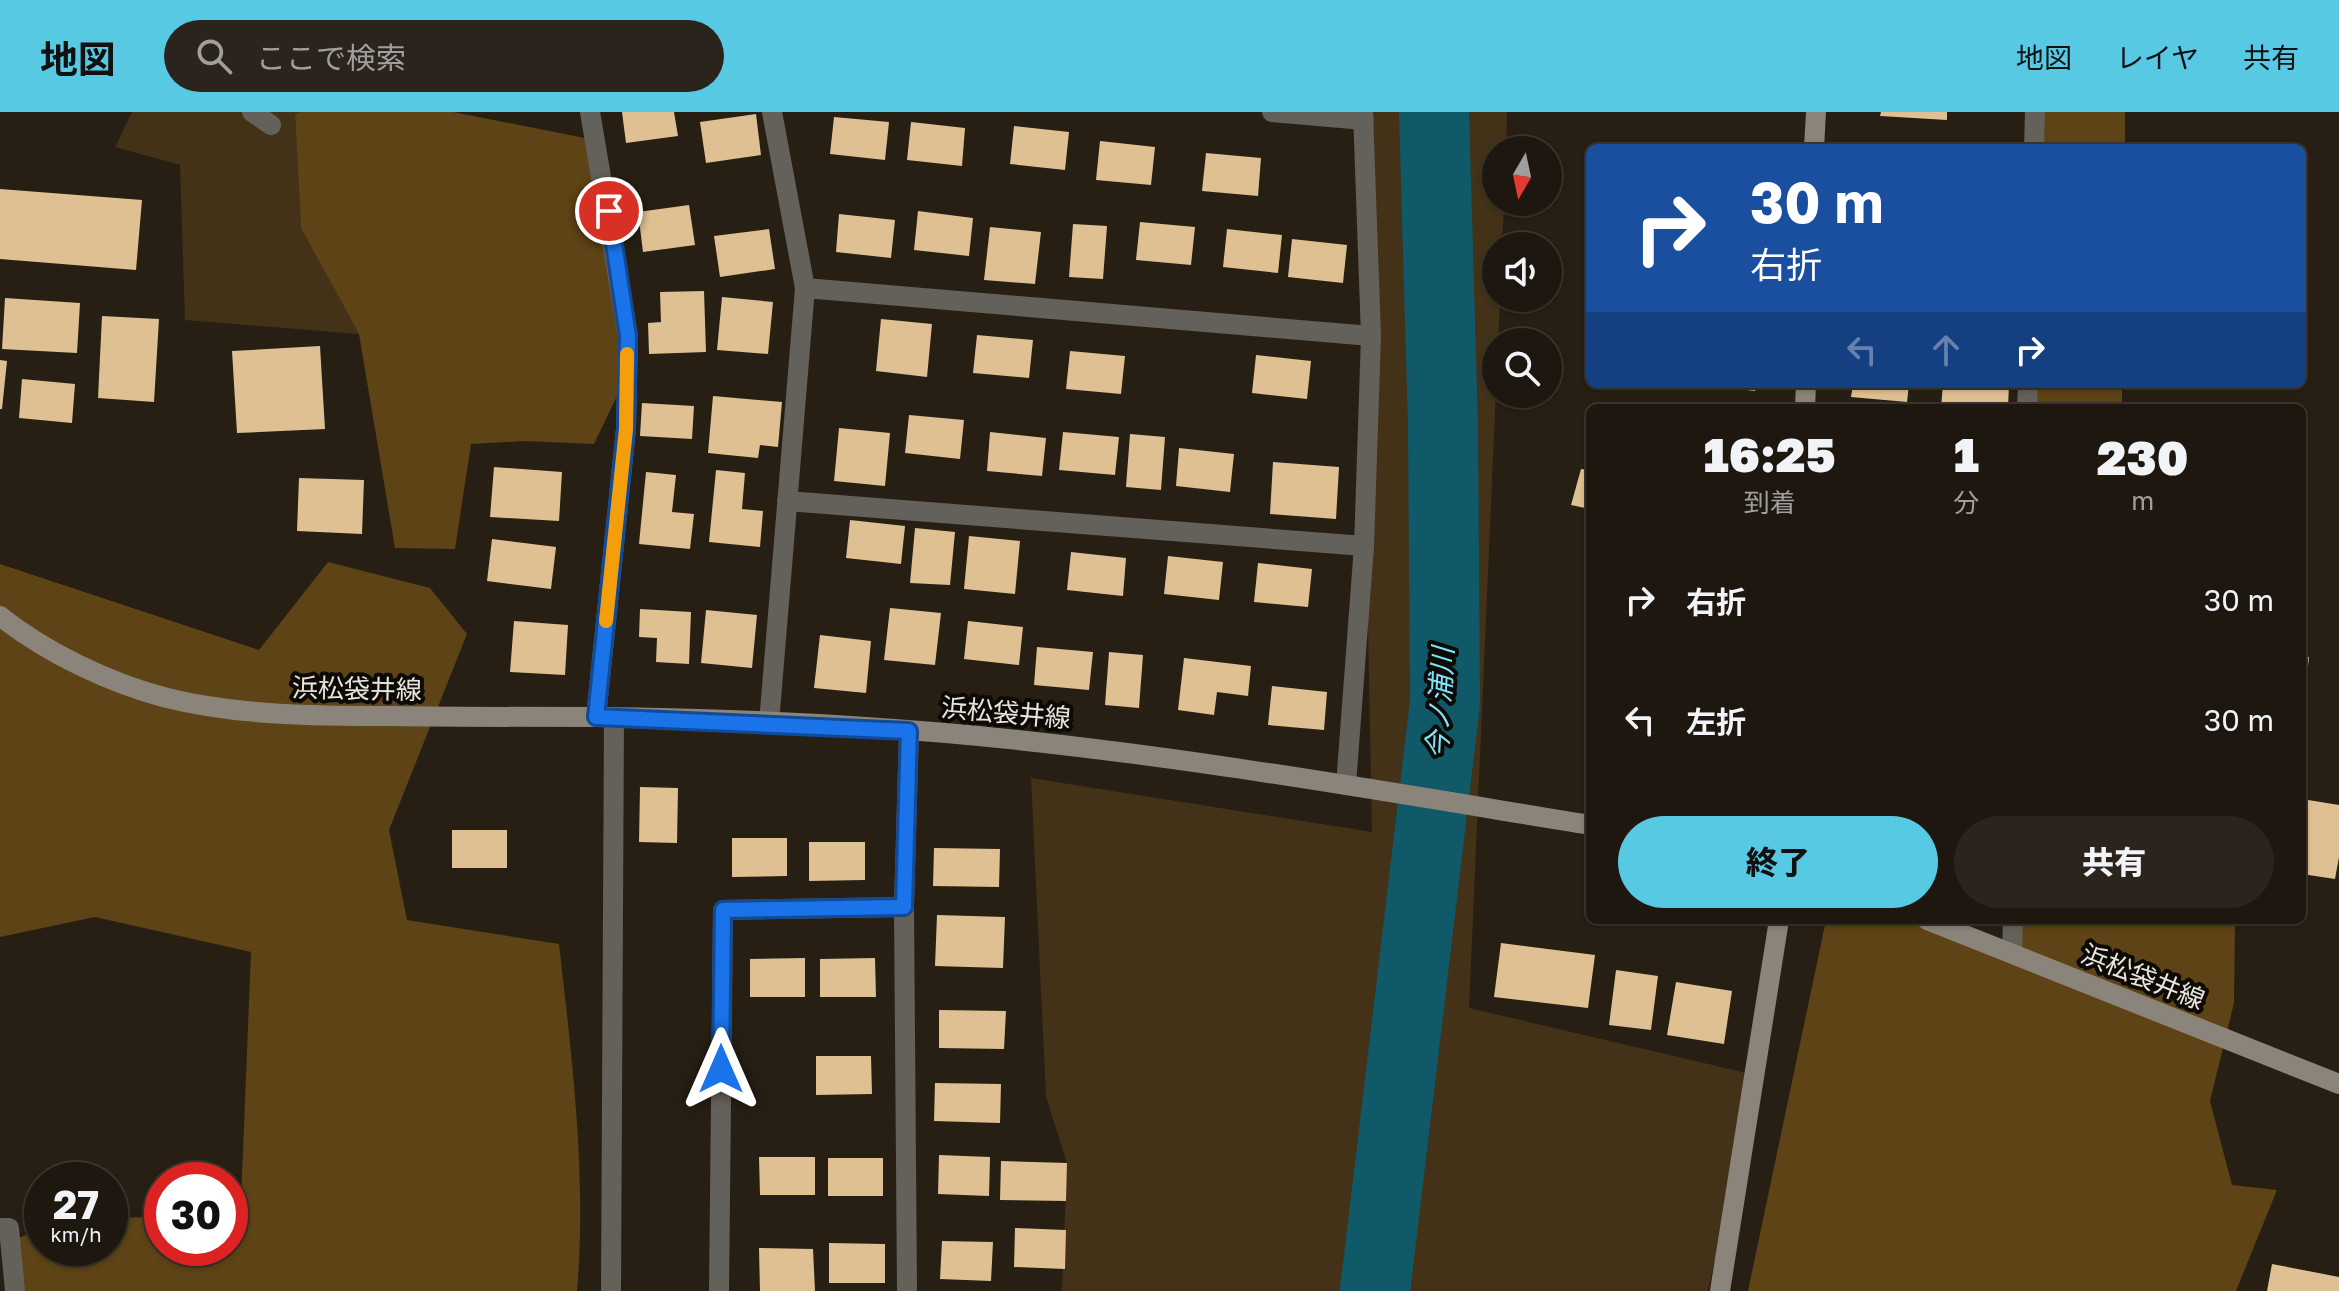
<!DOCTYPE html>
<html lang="ja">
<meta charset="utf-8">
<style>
:root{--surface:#1d170f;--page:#2a241d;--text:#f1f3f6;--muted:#a09f9e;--line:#3b362f;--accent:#57c9e3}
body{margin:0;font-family:"Golos Text","Noto Sans JP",sans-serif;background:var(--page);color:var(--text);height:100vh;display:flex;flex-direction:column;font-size:30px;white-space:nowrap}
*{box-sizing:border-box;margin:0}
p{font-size:26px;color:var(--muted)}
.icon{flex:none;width:44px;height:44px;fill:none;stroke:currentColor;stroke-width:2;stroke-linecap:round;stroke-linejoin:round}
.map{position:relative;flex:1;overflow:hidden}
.panel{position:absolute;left:1586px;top:292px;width:720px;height:520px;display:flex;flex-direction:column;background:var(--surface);border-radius:12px;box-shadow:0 2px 6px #0004,0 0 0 2px var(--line)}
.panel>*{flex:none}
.top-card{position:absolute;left:1586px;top:32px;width:720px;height:244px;border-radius:12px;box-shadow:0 2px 6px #0004,0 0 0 2px var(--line);background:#1a4fa0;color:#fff;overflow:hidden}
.needle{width:52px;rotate:189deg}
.fabs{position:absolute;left:1482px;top:24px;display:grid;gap:16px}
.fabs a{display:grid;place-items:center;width:80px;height:80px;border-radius:50%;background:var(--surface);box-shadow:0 2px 6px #0004,0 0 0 2px var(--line);font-size:40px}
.speed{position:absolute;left:24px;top:1050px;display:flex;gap:16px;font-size:40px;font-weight:700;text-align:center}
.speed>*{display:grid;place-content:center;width:104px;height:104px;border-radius:50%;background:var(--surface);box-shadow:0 2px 6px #0004,0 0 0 2px var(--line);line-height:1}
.speed small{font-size:20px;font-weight:400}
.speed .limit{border:12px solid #d22;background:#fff;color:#111}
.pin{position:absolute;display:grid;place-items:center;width:68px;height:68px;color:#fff;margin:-34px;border:4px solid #fff;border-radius:50%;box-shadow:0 2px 8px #0007}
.me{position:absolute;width:88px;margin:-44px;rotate:0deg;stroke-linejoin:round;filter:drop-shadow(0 0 6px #0008)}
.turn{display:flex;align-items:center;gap:28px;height:168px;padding:0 32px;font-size:36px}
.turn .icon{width:104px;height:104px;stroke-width:2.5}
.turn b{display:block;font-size:56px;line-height:68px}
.lanes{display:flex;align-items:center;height:76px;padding:0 32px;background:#0003;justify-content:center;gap:40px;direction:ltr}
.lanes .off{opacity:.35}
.eta{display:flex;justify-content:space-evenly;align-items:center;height:136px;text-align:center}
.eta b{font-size:48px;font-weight:800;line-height:56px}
.button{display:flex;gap:16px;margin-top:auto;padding:16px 32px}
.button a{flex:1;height:92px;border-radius:48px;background:var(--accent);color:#111;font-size:32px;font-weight:800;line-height:92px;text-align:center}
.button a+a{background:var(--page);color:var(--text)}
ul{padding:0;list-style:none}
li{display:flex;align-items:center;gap:24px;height:120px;padding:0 32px}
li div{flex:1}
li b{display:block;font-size:30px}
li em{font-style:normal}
header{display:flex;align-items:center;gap:48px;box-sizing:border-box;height:112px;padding:0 40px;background:var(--accent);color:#111}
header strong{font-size:38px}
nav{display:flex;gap:44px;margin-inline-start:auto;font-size:28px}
.search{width:560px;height:72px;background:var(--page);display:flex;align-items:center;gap:20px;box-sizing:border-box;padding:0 28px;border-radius:44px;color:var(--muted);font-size:30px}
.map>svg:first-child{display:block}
.green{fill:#433218}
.forest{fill:#5d4315}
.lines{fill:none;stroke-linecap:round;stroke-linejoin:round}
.river{stroke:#105968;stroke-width:70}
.building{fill:#dfc092}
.lane{stroke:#64605a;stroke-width:20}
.street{stroke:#64605a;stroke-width:20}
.secondary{stroke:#8a847a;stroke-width:20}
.route-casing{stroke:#114b97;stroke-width:20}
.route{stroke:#1a73e8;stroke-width:14}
.slow{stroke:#f59e0b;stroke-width:14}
.labels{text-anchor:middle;stroke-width:8;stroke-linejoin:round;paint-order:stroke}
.street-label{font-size:26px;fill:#e8e3dc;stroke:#0d0a05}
.water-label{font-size:28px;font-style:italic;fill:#7de3fb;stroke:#0d0a05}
</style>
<header>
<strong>地図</strong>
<div class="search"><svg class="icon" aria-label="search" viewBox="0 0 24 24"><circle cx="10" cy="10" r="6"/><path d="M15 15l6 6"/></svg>ここで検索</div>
<nav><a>地図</a><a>レイヤ</a><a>共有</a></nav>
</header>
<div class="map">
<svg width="2339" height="1179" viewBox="0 0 2339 1179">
<rect width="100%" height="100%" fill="#271f14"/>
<!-- green -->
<path class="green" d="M132 0H300L295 4 301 115 359 222 185 208 180 53 115 35Z
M1358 0H1507L1506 38H1496V90H1504L1502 134H1496V186H1500L1469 896 1755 963 1708 1179H1062L1067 1051 1046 985 1031 666 1372 720Z"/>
<!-- forest -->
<path class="forest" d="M300 0H453L595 28 627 263 594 332 524 329 471 332 455 437 395 436 359 222 301 116 295 3Z
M2042 0H2125V36H2042Z
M2035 272H2122V296H2034Z
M328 450 430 476 467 522 389 718 407 808 559 832C572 947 587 1064 577 1179H11L10 1129 42 1117V1136H110V1106L155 1105 162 1106V1136H230V1113L240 1114 251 840 95 805 0 825V452L259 538Z
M1826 808H1927L2011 841 2013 808H2235L2234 891 2210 989 2232 1073 2277 1078 2236 1179H1748Z"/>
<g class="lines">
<!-- river -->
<path class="river" d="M1375 1179 1445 591 1443 314 1434 0"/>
</g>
<!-- building -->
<path class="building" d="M622 0H674L678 24 626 31Z
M1881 0H1947V8L1880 4Z
M756 2 761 43 706 51 700 10Z
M834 5 889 10 885 48 830 42Z
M911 10 965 16 962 54 907 48Z
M1014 14 1069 20 1065 58 1010 52Z
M1100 29 1155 35 1151 73 1096 68Z
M1206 41 1261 46 1258 84 1202 79Z
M0 77 142 88 136 158 0 147Z
M689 93 695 133 643 140 638 100Z
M918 99 973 106 969 144 914 138Z
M839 102 895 108 891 146 836 140Z
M1140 110 1195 115 1191 153 1136 148Z
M1073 112 1107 114 1103 167 1069 165Z
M990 115 1041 120 1035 172 984 168Z
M769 117 775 157 720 165 714 124Z
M1227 117 1282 123 1278 161 1223 155Z
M1292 127 1347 133 1343 171 1288 165Z
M704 179 706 240 649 242 648 211 661 210 660 180Z
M722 185 773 190 768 242 717 238Z
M5 186 80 191 77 241 2 237Z
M102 204 159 207 154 290 98 286Z
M881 207 932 212 927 265 876 259Z
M977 223 1033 228 1029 266 973 261Z
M320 234 325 317 237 321 232 239Z
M1070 239 1125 244 1121 282 1066 277Z
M1256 243 1311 249 1307 287 1252 281Z
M0 248 7 249 2 297H0Z
M22 267 75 272 72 311 19 306Z
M1697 272H1756L1755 279Z
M1853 272H1909L1907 290 1851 285Z
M1943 272H2009L2008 296H1941Z
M713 284 782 290 778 335 760 333 758 346 708 341Z
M642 291 694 294 692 327 640 324Z
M909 303 964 308 960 347 905 341Z
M839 316 890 321 885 374 834 369Z
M990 320 1046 326 1042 364 987 359Z
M1063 320 1119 325 1115 363 1059 358Z
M1130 322 1165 325 1161 378 1126 375Z
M1179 336 1234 342 1230 380 1176 374Z
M1273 350 1339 355 1336 407 1270 402Z
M494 355 562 360 559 409 490 405Z
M1581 357 1590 358V397L1571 393Z
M716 358 745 361 742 397 763 399 760 435 709 430Z
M646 360 676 363 672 400 694 402 690 437 639 432Z
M299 366 364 368 362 422 297 419Z
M850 408 905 414 901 452 846 446Z
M915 416 955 420 950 473 910 471Z
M969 424 1020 429 1015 482 964 477Z
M492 427 556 435 551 477 487 469Z
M1071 440 1126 446 1123 484 1067 478Z
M1168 444 1223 450 1219 488 1164 482Z
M1258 451 1312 457 1308 495 1254 490Z
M890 496 941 501 935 553 884 548Z
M640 497 691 500 689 552 656 550 657 526 639 525Z
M706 498 757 503 752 556 701 551Z
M514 509 568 513 565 563 510 560Z
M968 509 1023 515 1019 553 964 547Z
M820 523 871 529 866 581 814 576Z
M1037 535 1093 540 1089 578 1034 573Z
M1109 540 1143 543 1139 596 1105 593Z
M2302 544 2309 545 2305 583H2302Z
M1184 546 1251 554 1248 584 1217 580 1214 603 1178 598Z
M1272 574 1327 580 1324 618 1268 613Z
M640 675 678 676 677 731 639 730Z
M2302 687 2339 693V745L2335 767 2302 762Z
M452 718H507V756H452Z
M732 726H787V764L732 765Z
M809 730H865V768L809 769Z
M934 736 1000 737 999 775 933 774Z
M937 803 1005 805 1003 856 935 854Z
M1501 831 1595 843 1588 896 1494 885Z
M805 846V885H750V847Z
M875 846 876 885H820V847Z
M1616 858 1658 864 1651 918 1609 913Z
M1676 870 1732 879 1724 932 1667 923Z
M939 898 1006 899 1004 937 939 936Z
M816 944H871L872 982 816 983Z
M935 971 1001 972 1000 1011 934 1009Z
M939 1043 990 1045 989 1084 938 1082Z
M759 1045H815V1083H760Z
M828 1046H883V1084H828Z
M1001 1049 1067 1051 1066 1089 1000 1088Z
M1015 1116 1066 1118 1065 1157 1014 1155Z
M942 1129 993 1130 991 1169 940 1167Z
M829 1131 885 1132V1171H829Z
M759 1136 813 1137 815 1179H760Z
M2272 1152 2339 1165V1179H2267Z"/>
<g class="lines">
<!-- lane -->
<path class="lane" d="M611 1179 614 606"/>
<!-- street -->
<path class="street" d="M252 0 271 13
M590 0 628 224 626 317 596 605
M1272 0 1364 8
M2034 36 2035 0
M805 176 1371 224
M2027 296 2028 272
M787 389 1364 434
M769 611 805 176 772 0
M1346 673 1364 434 1371 224 1363 0
M2012 841 2013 808
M0 1116H9L15 1179
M719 1179 723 798 904 795
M907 1179 904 795 909 619"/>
<!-- secondary -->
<path class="secondary" d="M1814 36 1816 0
M1805 296 1806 272
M0 504C47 541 109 571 167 586 240 604 318 604 393 604 461 605 529 605 597 605 713 606 830 611 946 621 1162 640 1376 678 1590 713
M1927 808 2339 972
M1720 1179 1779 808"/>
</g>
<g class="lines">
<!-- route casing -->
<g class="route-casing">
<path id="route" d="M609 99 628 224 626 317 596 605 909 619 904 795 723 798 721 957"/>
</g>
<!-- route -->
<use href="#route" class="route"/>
<!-- slow -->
<path class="slow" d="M606 509 626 317 627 242"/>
</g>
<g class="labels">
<!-- street labels -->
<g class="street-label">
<text transform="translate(357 577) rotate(1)" y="9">浜松袋井線</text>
<text transform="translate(1006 601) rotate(5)" y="9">浜松袋井線</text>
<text transform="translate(2143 865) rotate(22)" y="9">浜松袋井線</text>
</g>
<!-- water labels -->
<g class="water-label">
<text transform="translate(1440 591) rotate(-87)" y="10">今ノ浦川</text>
</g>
</g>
</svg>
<div class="fabs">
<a><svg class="needle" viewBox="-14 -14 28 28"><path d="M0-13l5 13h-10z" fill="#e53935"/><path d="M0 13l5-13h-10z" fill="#a09f9e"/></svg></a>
<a><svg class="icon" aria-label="sound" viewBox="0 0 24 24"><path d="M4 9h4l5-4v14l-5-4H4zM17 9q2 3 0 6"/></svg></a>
<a><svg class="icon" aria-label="search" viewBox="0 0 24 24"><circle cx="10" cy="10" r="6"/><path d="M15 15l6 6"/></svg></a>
</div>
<div class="speed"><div>27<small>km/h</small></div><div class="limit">30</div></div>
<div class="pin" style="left:609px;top:99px;background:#d93025"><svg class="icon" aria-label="arrive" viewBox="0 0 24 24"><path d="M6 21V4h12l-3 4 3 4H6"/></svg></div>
<svg class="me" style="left:721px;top:957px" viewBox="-20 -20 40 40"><path d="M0-17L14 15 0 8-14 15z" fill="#1a73e8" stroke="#fff" stroke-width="4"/></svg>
<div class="top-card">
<div class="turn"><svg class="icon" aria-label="right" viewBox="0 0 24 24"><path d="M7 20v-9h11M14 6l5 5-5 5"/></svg><div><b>30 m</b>右折</div></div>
<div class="lanes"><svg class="icon off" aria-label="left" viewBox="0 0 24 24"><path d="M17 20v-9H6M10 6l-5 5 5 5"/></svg><svg class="icon off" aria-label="ahead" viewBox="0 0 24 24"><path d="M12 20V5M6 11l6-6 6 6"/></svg><svg class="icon" aria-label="right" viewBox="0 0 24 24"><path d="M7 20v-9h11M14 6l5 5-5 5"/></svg></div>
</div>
<section class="panel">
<div class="eta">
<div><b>16:25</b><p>到着</p></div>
<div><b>1</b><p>分</p></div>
<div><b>230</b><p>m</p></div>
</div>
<ul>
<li><svg class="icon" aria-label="right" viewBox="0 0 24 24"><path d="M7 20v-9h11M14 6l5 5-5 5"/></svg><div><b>右折</b></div><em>30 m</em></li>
<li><svg class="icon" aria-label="left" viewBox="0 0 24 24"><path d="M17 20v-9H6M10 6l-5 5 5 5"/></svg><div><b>左折</b></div><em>30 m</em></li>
</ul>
<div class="button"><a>終了</a><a>共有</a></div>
</section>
</div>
